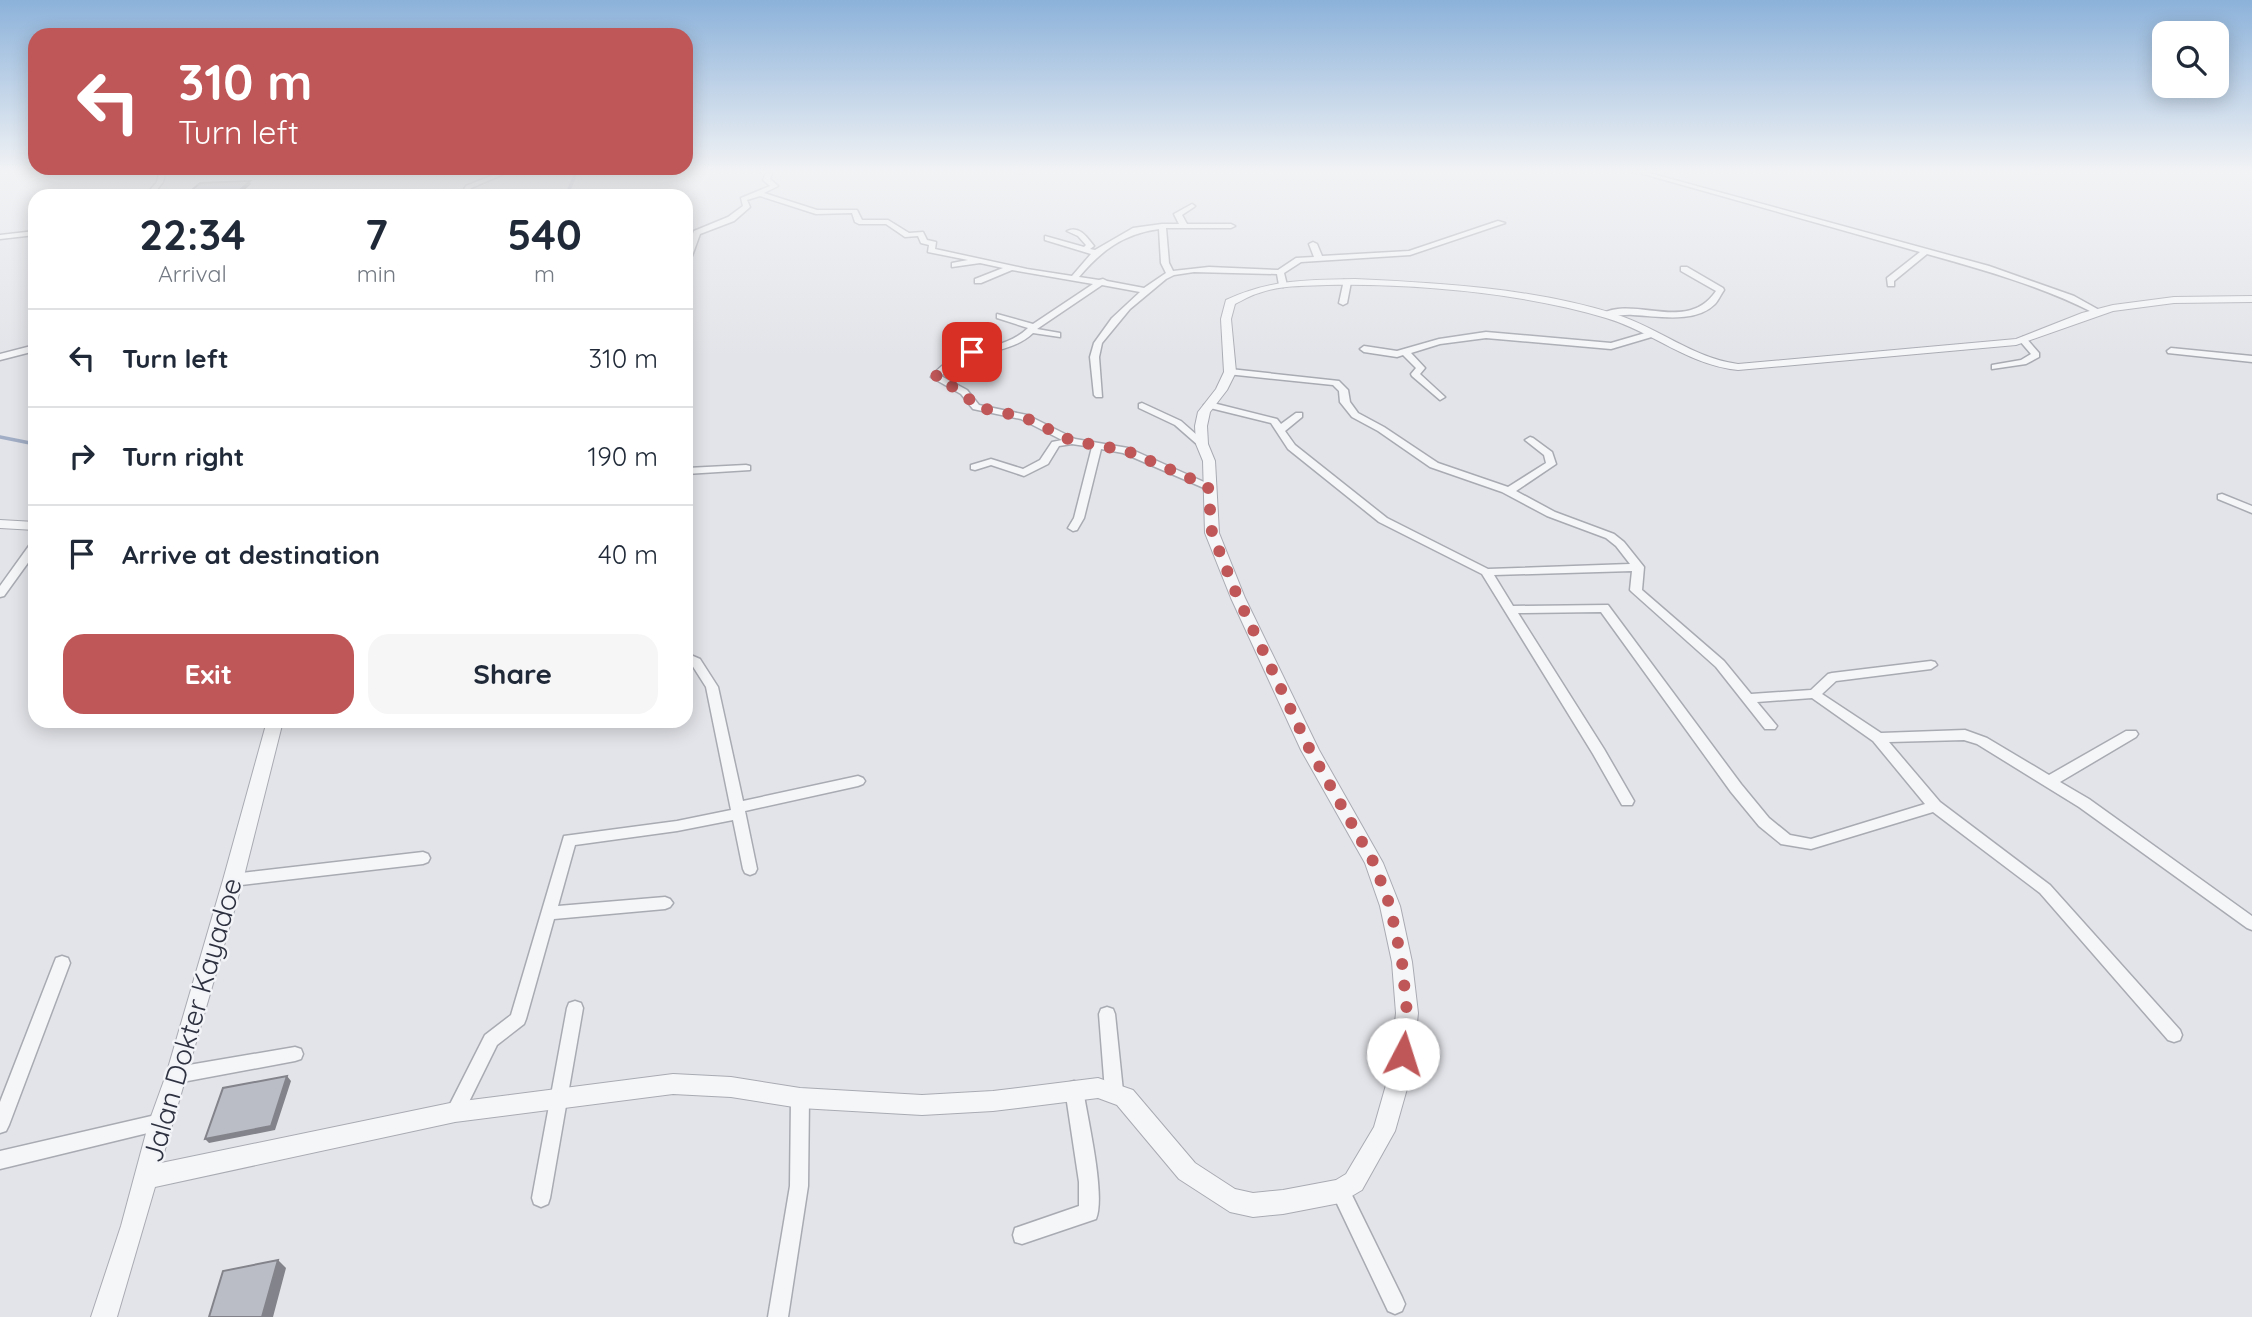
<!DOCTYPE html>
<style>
:root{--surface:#fff;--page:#f6f6f7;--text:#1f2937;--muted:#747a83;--line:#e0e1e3;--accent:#bf5758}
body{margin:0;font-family:Quicksand,sans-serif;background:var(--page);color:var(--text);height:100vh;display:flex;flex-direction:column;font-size:26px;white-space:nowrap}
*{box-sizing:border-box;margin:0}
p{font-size:23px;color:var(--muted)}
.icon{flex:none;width:38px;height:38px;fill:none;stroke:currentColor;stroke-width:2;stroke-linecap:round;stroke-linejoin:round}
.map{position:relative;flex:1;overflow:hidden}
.sheet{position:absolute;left:28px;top:189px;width:665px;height:539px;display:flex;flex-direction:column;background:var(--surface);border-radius:21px;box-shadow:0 4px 18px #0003}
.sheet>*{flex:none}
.banner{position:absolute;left:28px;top:28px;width:665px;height:147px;border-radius:21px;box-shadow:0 4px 18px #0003;background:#bf5758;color:#fff;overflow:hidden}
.fabs{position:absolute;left:2152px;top:21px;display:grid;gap:14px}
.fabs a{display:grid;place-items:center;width:77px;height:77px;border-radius:14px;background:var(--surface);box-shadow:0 4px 18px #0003;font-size:35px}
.pin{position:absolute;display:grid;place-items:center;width:60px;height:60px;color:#fff;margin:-30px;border-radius:14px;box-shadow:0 4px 10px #0006}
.me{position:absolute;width:77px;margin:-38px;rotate:5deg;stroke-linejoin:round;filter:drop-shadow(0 0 5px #0008)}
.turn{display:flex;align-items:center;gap:24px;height:147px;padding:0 35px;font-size:32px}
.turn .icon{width:91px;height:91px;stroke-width:2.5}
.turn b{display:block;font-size:49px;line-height:60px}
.eta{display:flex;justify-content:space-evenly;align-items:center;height:119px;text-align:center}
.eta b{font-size:42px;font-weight:700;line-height:49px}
.button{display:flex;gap:14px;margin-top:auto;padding:14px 35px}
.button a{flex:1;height:80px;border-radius:21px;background:var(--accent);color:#fff;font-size:28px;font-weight:700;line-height:80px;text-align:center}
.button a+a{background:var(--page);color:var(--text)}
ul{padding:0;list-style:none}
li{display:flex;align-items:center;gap:21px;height:98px;padding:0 35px;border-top:2px solid var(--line)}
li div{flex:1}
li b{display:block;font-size:26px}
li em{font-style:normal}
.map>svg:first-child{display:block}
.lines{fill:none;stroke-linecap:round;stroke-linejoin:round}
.stream{stroke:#a2aec5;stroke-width:3.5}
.minor-casing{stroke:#a9abb3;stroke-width:3}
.tertiary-casing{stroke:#a9abb3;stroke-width:2}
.minor{fill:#f5f6f8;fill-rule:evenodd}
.tertiary{fill:#f5f6f8;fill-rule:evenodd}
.shaded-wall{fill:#83848b}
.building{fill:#bbbdc6;stroke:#83848b;stroke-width:2}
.route{stroke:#bf5758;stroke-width:12;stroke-dasharray:0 21.6}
.labels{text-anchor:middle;stroke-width:5;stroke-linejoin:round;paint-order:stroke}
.near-street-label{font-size:28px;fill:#2d3140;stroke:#f2f4f7}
</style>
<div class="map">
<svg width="2252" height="1317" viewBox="0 0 2252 1317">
<rect width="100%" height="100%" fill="#e3e4e9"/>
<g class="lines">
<!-- stream -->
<path class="stream" d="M559 196 568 192 576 173
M0 437 35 444"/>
<!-- minor casing -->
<g class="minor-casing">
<path id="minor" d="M159 173H165L163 182 152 196H145L157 182Z
M498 173H506L471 188 466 196H460L466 186Z
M766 173H772L770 179 778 186 764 193 817 210H857L862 220H888L909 233 923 232 927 240 936 242 935 249 1027 269 1072 276 1091 254 1045 240V236L1084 247 1086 245 1078 236 1067 231C1079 225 1087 237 1094 246L1090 249 1095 250 1133 228 1162 224H1179L1174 214 1192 204 1195 206 1194 207 1182 215 1187 224H1231L1235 226 1231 228H1166L1169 263 1173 271 1209 267 1278 270 1296 258 1314 257 1309 244 1313 242 1317 244 1322 256 1409 251 1498 221 1505 223 1410 255 1301 262 1284 273 1287 285 1283 287 1279 285 1277 274 1194 272 1174 275 1166 279 1130 309 1102 343 1099 357 1102 397H1096L1094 395 1090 357 1094 343 1112 318 1140 292 1102 285 1037 329 1060 333V337L1033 333C1008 357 967 348 941 376L967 390 979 405 1027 415 1075 439 1128 448 1213 486 1208 489 1204 488 1123 453 1101 449 1084 518 1077 530 1073 531 1068 528 1074 518 1092 447 1072 444 1059 446 1048 464 1024 476 991 465 975 470 971 469V465L991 459 1023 469 1040 460 1052 442 1062 440 1021 419 973 409 961 394 931 377C959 342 1000 355 1028 328L997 318V314L1033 324 1093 284 1012 270 981 283H975V279L1003 268 980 263 952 267V263L968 260 928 252 929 245 921 243 918 236 905 237 886 224H859L855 222 852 213 816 214 760 196 747 200 750 207 734 221 700 234 692 256 686 258V252L694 231 728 217 743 206 741 198 770 186 763 180ZM1159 229 1161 263 1166 273 1144 288 1107 281 1103 279 1099 280 1079 277C1102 250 1123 234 1159 229Z
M1640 173H1649L1989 266 2074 296 2101 311 2094 313C2041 286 1984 270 1927 254L1894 281V286H1888L1887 278 1920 252Z
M414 192 436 196 412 195 411 194Z
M35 231V235L0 239V235Z
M1681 267H1687L1723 288 1724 290C1721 294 1718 301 1715 304 1695 324 1658 316 1633 315 1623 314 1609 318 1601 314 1635 295 1687 334 1716 291L1681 271Z
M1344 280 1351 282 1347 303 1343 305 1339 303Z
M1652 331 1656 334 1655 336 1611 349 1486 338 1440 344 1411 353 1425 368 1420 374 1445 397 1440 400 1412 376 1411 374 1416 368 1403 355 1397 357 1364 352 1360 349 1364 346 1397 351 1439 339 1486 332 1611 343Z
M2023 337 2026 338 2039 353V357L2026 364 1992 369V365L2021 360 2031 354 2019 340Z
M35 345V351L0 360V354Z
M2171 348 2252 356V362L2168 353 2167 351Z
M1230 369 1339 381 1348 390 1350 402 1358 413 1384 427 1438 463 1508 487 1546 463 1544 455 1525 440 1530 437 1533 438 1552 452 1556 464 1516 491 1555 512 1614 534 1624 542 1644 567 1642 590 1724 661 1751 694 1811 690 1828 674 1832 673 1931 661 1935 662 1937 665 1931 669 1836 681 1822 694 1881 733 1965 730 1987 738 2049 775 2126 731H2136L2138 734 2136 737 2060 782 2089 799 2252 916V930L2247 928 2079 807 1977 744 1964 740 1889 742 1940 802 2050 885 2180 1030 2182 1035 2180 1040 2174 1042 2168 1040 2040 893 1933 812 1811 849 1781 844 1759 826 1731 792 1601 612 1518 613 1604 749 1634 801 1632 805H1622L1593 754 1482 574 1379 522 1288 449 1271 423 1206 407 1204 405 1209 402 1277 419 1281 424 1296 413H1302V417L1285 431 1295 445 1387 518 1488 569 1630 564 1616 546 1606 538 1547 516 1502 492 1430 467 1378 431 1352 417 1340 402 1339 391 1333 385 1227 374V370ZM1632 571 1630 590 1632 592 1716 667 1765 729H1775L1777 726 1757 702 1812 698 1873 741 1925 804 1811 839 1790 835 1769 818 1741 784 1608 605 1513 606 1494 575Z
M1142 403 1181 421 1207 444 1205 446H1199L1175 425 1139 408V404Z
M746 465 750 466V470L686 474 687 468Z
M2222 494 2252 506V513L2218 499V495Z
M35 542V553L4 596 0 597V586L31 543Z
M686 653 700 659 718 687 743 801 858 776 863 778 865 781 863 784 858 786 745 811 757 869 755 873 750 875 745 873 743 869 733 820 677 831 575 845 558 906 665 897 670 899 673 903 670 907 665 909 554 919 526 1019 524 1024 497 1045 461 1118 455 1120 449 1118 446 1112 485 1035 511 1015 564 836 677 821 731 810 706 687 692 665 686 662Z
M423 852 428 854 430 858 428 862 423 864 233 886 228 884 226 880 228 876 233 874Z
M62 956 68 958 70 963 9 1125 6 1131 0 1133V1102L54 963 56 958Z
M575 1001 581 1003 583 1008 550 1198 548 1204 541 1207 534 1204 532 1198 567 1008 569 1003Z
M1107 1007 1113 1009 1115 1014 1123 1091 1120 1097 1114 1099 1108 1097 1105 1091 1099 1014 1101 1009Z
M295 1047 301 1049 303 1054 301 1059 295 1061 177 1083 171 1080 168 1075 171 1070 177 1067Z
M1074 1081 1080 1083 1083 1089C1087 1117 1106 1195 1096 1219L1022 1244 1015 1242 1013 1235 1015 1228 1079 1206V1182L1065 1089 1068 1083Z
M800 1090 806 1092 809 1098 808 1186 788 1317H768L790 1186 791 1098 794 1092Z
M160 1114 166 1116 169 1122 166 1128 160 1130 0 1169V1151Z
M1340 1182 1347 1185 1402 1297 1405 1304 1402 1311 1395 1314 1388 1311 1331 1191 1333 1185Z"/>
</g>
<!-- tertiary casing -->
<g class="tertiary-casing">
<path id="tertiary" d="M1355 279C1441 283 1532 288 1615 314 1658 327 1692 358 1738 364L2016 339 2082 313 2113 305 2174 297 2252 296V302L2174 303 2113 311 2016 345 1738 370C1688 365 1653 332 1606 318 1522 293 1414 283 1327 285 1305 286 1280 285 1259 293 1251 295 1243 300 1235 304L1231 319 1236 372 1227 390 1210 412 1207 426 1208 444 1215 461 1219 533 1245 598 1319 750 1383 863 1400 906 1412 962 1418 1013 1412 1071 1395 1131 1362 1190 1340 1203 1283 1214 1253 1217 1230 1212 1179 1179 1117 1105 1098 1098 993 1111 922 1115 800 1108 731 1097 673 1094 455 1122 155 1187 117 1317H91L121 1226 149 1122 166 1075 223 880 267 721H283L243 880 161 1163 455 1102 673 1074 731 1077 800 1088 922 1095 993 1091 1098 1078 1133 1090 1195 1163 1235 1189 1253 1193 1283 1190 1336 1180 1346 1174 1374 1127 1390 1071 1396 1013 1392 962 1380 906 1365 863 1301 750 1231 598 1205 533 1203 461 1196 444 1195 426 1198 412 1216 389 1224 372 1221 319 1226 300C1272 279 1306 280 1355 279Z
M0 520 35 522V530L0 528Z"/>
</g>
<!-- minor -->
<use href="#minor" class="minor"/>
<!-- tertiary -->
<use href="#tertiary" class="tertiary"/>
</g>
<!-- shaded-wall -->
<path class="shaded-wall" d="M250 181 251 184 238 196H233Z
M287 1076 291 1081 275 1130 209 1143 205 1139Z
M278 1260 286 1268 273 1317H262Z"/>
<!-- building -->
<path class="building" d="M250 181 233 196H185L200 183Z
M287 1076 271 1126 205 1139 223 1088Z
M278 1260 262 1317H209L223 1271Z"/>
<!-- sky -->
<linearGradient id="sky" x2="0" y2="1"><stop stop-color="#8cb2da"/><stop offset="0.48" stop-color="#f2f3f5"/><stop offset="1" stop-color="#f2f3f5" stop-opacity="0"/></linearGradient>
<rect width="2252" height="357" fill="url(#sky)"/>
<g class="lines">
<!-- route -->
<path class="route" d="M972 352 953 361 935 377 964 393 976 407 1024 417 1072 441 1125 450 1208 486 1212 533 1238 598 1310 750 1374 863 1390 906 1402 962 1407 1013 1403 1054"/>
</g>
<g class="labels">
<!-- near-street labels -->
<g class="near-street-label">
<text transform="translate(192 1020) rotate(-74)" y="10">Jalan Dokter Kayadoe</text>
</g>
</g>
</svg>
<div class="fabs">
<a><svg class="icon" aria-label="search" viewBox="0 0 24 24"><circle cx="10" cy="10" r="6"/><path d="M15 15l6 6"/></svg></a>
</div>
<div class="pin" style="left:972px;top:352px;background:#d93025"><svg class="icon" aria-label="arrive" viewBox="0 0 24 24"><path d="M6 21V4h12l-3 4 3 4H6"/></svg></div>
<svg class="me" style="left:1403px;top:1054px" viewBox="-20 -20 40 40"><circle r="19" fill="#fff"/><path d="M0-13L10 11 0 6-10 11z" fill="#bf5758"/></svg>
<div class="banner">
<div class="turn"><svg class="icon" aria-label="left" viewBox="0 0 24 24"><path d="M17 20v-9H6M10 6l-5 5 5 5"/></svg><div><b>310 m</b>Turn left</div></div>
</div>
<section class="sheet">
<div class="eta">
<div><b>22:34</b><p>Arrival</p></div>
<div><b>7</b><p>min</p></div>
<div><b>540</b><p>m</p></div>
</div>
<ul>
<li><svg class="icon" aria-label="left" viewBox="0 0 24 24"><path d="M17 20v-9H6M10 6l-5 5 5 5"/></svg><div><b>Turn left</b></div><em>310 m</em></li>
<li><svg class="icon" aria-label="right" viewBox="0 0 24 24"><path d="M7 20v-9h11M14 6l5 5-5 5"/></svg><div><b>Turn right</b></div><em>190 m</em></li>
<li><svg class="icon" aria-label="arrive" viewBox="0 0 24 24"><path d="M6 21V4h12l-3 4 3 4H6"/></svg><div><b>Arrive at destination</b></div><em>40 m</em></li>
</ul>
<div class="button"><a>Exit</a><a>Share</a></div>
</section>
</div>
